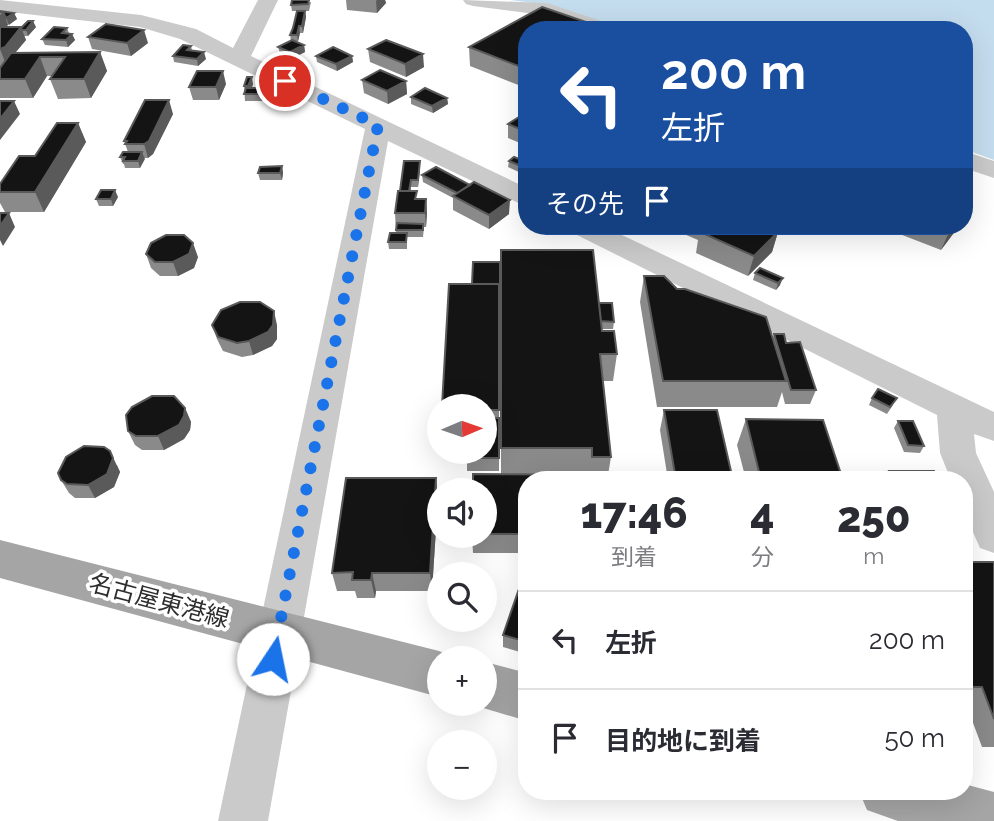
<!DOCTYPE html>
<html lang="ja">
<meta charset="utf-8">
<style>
:root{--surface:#fff;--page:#f7f7f7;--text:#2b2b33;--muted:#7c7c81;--line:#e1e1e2}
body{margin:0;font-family:Raleway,"Noto Sans JP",sans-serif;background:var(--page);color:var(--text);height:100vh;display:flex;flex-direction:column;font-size:26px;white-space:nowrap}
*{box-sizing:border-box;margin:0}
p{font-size:23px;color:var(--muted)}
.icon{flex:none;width:38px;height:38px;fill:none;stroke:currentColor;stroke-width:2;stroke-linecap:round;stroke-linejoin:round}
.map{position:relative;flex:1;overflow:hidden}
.drawer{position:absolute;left:518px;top:471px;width:455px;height:329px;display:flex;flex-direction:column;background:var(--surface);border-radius:28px;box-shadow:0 7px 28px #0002}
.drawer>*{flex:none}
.banner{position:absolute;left:518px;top:21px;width:455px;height:214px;border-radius:28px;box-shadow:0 7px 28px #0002;background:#1a4fa0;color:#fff;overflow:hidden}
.needle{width:46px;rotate:88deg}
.tools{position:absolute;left:427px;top:394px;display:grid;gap:14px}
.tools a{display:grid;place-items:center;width:70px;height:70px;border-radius:50%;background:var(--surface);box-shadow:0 7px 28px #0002;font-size:35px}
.pin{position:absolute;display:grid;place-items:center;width:60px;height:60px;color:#fff;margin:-30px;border:4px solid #fff;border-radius:50%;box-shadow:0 2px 7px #0007}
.me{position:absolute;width:77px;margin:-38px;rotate:11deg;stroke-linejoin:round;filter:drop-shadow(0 0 5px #0008)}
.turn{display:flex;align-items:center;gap:24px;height:147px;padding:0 28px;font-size:32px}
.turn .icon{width:91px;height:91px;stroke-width:2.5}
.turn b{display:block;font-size:49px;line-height:60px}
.then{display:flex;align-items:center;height:66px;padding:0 28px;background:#0003;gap:14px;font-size:26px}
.eta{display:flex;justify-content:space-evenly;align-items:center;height:119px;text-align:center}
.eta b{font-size:42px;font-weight:800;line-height:49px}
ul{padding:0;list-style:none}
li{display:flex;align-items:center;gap:21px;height:98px;padding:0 28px;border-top:2px solid var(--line)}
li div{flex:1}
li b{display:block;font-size:26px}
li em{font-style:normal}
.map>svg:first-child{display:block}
.water{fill:#c4ddee}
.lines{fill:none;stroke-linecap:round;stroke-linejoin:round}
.minor{fill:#cacaca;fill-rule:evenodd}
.major{fill:#a5a5a5;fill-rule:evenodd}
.wall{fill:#8a8a8a}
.shaded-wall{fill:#5a5a5a}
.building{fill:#141414;stroke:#5a5a5a;stroke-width:2}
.route{stroke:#1a73e8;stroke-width:12;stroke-dasharray:0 21.6}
.labels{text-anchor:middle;stroke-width:7;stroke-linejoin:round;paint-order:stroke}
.near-street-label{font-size:24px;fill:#2d2d2d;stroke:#fff}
</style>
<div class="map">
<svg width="994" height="821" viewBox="0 0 994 821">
<rect width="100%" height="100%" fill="#fff"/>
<!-- water -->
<path class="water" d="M510 0H994V160L964 149V30H621L549 5Z"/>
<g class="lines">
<!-- minor -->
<path class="minor" d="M0 0 141 15 196 29 233 48 258 0H278L251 56 527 188V207L388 141 268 821H218L365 129 180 39 140 27 0 11Z
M463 0 547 3 613 25 615 30H585L543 15 473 6 466 4Z
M964 151 994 161V178L964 168Z
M567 226H603L994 412V441L974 434 976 453 994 492V553L980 548 964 512V480H951L940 453 937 415 571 232Z"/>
<!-- major -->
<path class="major" d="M0 540 439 651 456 658H439V697L0 578Z
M485 662 527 673V721L470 704H485Z
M964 784 994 792V821H898L867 810 859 791H964Z"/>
</g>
<!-- wall -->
<path class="wall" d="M346 0H385L386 3 377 13 347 10Z
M311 2 309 11H292L291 5Z
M542 7 592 24V26L602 30H527V88L524 86V84L521 86 470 66 469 47Z
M0 11 14 13 17 19 5 27H36L28 36H24L26 40 15 53 100 52 107 71 91 98 58 99 50 79 53 76H47L33 98H0Z
M305 11 306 17 303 33H300L298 41H294L304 45 305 52 291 59 280 53 278 47 291 41 290 35Z
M67 28 69 33 72 34 75 40 68 47 45 45 42 39Z
M88 37 148 43 131 56 92 49Z
M191 46 192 50 206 59 198 66 174 62 173 56Z
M368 49 424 67 406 77 370 62Z
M316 56H352L353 62 337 71 317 62Z
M362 80 406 81 407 94 388 104 364 93Z
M226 84 219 100H193L189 87Z
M253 84 252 88 269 95 266 101H245L244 86Z
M411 97 447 98 448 104 433 113 411 104Z
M527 112V146L508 138V124Z
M173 114 153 154 148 158H144L140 168H125L124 164H123L120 157 128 152 124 141Z
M78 123 86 142 44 212H5L0 203V184Z
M420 161V168L418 187H411V191L417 199H426L427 213 426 227H424L423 237H407V249H389L388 242 396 233 395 213 400 191Z
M509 161 527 162 526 169 521 173 508 167Z
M282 166 283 173 282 180H260L258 173Z
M422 175 509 214 489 229 453 210V198L423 182Z
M118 197 113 206H99L96 199Z
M665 226H764L778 232 772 252 748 276 696 253 698 240Z
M879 226H959L941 250Z
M501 250 599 303 614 322 613 329H602V331L617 354 613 381H602L611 457 608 475 527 480V553H473L472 536H485V490L501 474Z
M146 254 198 257 194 268 178 276H160L151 268Z
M500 262V304H499V471H467V452H485V406L472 284Z
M760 268 780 285 776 290 753 280 755 273Z
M644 276 677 289 773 338 774 334 786 343 816 390 810 404H785L782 392 777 407H657L640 302Z
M212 325H277V339L272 346 253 355 242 357 223 351 217 339Z
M872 398 893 405 887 414 869 405Z
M185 408 191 422 190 430 184 439 164 450H142L135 445 128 431Z
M664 410 733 480H668L660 430Z
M746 419 843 480H746L737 445Z
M898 421 924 446 920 453 904 452 894 428Z
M117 465 120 472 114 487 95 498H75L69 493 61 480Z
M889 471 937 480H884Z
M436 478 438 498 432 591H376L375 598H357L355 591H337L332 573Z
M964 562H994V747H982L966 704H964Z
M527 588V654L503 647V635Z"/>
<!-- shaded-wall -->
<path class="shaded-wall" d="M377 0H385L386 3 377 13 376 1Z
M305 11 306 17 303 33 302 26Z
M3 12 8 25 0 31V15Z
M14 13 17 19 9 25 6 18Z
M33 21 36 27 28 36 26 30Z
M299 26 300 33 298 41 297 35Z
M21 27 26 40 10 59 5 62 0 49Z
M144 30 148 43 131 56 127 43Z
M72 34 75 40 68 47 66 40Z
M304 45 305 52 291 59 290 52Z
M100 52 107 71 91 98 84 79Z
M204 52 206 59 198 66 197 59Z
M423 54 424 67 406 77 405 64Z
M352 56 353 62 337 71 336 64Z
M40 57 47 76 33 98 25 79Z
M527 64V68L524 67V84L521 86V67Z
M223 71 226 84 219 100 216 87Z
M252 77 253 84 250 92 248 86Z
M406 81 407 94 388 104 387 91Z
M267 88 269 95 266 101 265 94Z
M447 98 448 104 433 113 432 106Z
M169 100 173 114 153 154 148 158 144 144Z
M14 101 20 114 0 140V119Z
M78 123 86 142 44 212 35 192Z
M142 152 145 159 140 168 138 161Z
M420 161V168L418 187V180Z
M527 162 526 169 521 173V166Z
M282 166 283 173 282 180 280 173Z
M115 190 118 197 113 206 111 199Z
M426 199 427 213 426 227 425 213Z
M510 200 509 214 489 229V215Z
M9 213 15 227 3 246 0 240V226Z
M953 226H959L941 250 950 230Z
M778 232 772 252 748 276 754 256Z
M193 243 198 257 194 268 178 276 173 262Z
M783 278 780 285 776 290 778 283Z
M274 311 277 325V339L272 346 253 355 249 341Z
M185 408 191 422 190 430 184 439 164 450 158 436Z
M110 451 120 472 114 487 95 498 88 485Z
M436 478 438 498 432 591 430 573Z
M372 573 376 591 375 598 371 580Z"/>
<!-- building -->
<path class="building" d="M292 0H309L308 4 291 5Z
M542 7 592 24 583 30H527V64L521 67 469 47Z
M0 11 14 13 6 18 3 12H0Z
M297 11H305L302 26H299L297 35H290L293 28Z
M28 21H33L26 30H22L21 28Z
M106 24 144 30 127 43 88 37Z
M592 26 602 30H586Z
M0 27H21L5 47 0 49Z
M54 27 67 28 62 33 72 34 66 40 42 39Z
M292 40 304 45 290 52 278 47Z
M386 40 423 54 405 64 368 49Z
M183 45 191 46 187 50 204 52 197 59 173 56Z
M333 47 352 56 336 64 316 56Z
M100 52 84 79H50L65 57H40L25 79H0V68L11 53Z
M380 70 406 81 387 91 362 80Z
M197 71H223L216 87H189Z
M247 77H252L248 86H244Z
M246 88H267L265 94H244Z
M425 88 447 98 432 106 411 97Z
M145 100H169L149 141 144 144H125L127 141H124Z
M0 101H14L0 119Z
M527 112V132L508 124Z
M57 123H78L35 192H0V184L19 156H35Z
M123 152H142L138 161H123L125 157H120Z
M514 157 527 162 521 166 509 161Z
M404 161H420L418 180H411L409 191H400Z
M282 166 280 173H258L260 167Z
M436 167 470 185 457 193 422 175Z
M474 182 510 200 489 215 453 196Z
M101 190H115L111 199H96Z
M398 191H417L415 199H426L425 213H395Z
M0 213H9L0 226Z
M397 223 423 224V230H396Z
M707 226H764L778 232 754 256 700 232Z
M939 226H953L950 230Z
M390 233H407L406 242H388Z
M166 235H184L193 243 189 254 173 262H155L146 254 151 243Z
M501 250H593L602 331H614L617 354H600L611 457H592V448H501Z
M473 262H500V290H499V284H472Z
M760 268 783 278 778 283 755 273Z
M644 276H664L677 289H685L766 317 786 381H663Z
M449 284H499V410H485V406H442Z
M240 302H260L274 311 273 325 268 332 249 341 237 343 218 337 212 325 221 310Z
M599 303H612L614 322 601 321Z
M774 334H784L786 343 800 342 816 390H791Z
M878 389 897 398 890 407 872 398Z
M152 396H174L185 408 184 416 179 425 158 436H136L128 431 126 415 132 407Z
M664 410H717L733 480H676Z
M485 418H499V458H466L467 452H485Z
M746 419 823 420 843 480H761Z
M898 421H913L924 446 908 445Z
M84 446 104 447 110 451 113 458 107 474 88 485 67 484 61 480 58 473 66 457Z
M889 471H934L937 480H892Z
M473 474 622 475 623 480H527V534H485V490H473Z
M346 478H436L430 573H372L371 580H352L353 572 332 573Z
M964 562H994V719L982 687H968L964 677Z
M520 586 527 588V642L503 635Z"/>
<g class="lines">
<!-- route -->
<path class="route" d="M273 659 378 125 285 81"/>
</g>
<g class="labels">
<!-- near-street labels -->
<g class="near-street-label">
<text transform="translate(159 601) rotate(15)" y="8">名古屋東港線</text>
</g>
</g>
</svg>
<div class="tools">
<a><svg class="needle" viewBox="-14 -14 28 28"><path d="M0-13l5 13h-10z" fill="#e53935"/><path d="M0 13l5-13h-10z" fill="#7c7c81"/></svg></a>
<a><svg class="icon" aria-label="sound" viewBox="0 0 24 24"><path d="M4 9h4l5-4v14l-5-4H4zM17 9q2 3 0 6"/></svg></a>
<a><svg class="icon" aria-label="search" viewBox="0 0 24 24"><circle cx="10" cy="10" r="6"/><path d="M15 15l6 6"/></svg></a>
<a>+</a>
<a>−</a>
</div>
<div class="pin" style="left:285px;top:81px;background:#d93025"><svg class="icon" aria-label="arrive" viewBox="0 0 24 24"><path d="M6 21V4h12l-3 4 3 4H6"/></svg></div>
<svg class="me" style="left:273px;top:659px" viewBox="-20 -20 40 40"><circle r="19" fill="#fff"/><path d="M0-13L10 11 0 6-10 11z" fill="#1a73e8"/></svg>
<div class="banner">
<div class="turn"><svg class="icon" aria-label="left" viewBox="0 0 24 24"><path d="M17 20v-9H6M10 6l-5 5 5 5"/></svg><div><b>200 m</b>左折</div></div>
<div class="then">その先<svg class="icon" aria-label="arrive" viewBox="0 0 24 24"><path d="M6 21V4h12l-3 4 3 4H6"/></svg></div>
</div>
<section class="drawer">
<div class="eta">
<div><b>17:46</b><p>到着</p></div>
<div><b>4</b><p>分</p></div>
<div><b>250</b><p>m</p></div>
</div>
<ul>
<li><svg class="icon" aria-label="left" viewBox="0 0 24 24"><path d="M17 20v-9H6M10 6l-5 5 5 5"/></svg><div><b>左折</b></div><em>200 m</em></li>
<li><svg class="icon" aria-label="arrive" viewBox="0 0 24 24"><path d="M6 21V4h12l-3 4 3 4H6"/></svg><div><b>目的地に到着</b></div><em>50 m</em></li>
</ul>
</section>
</div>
